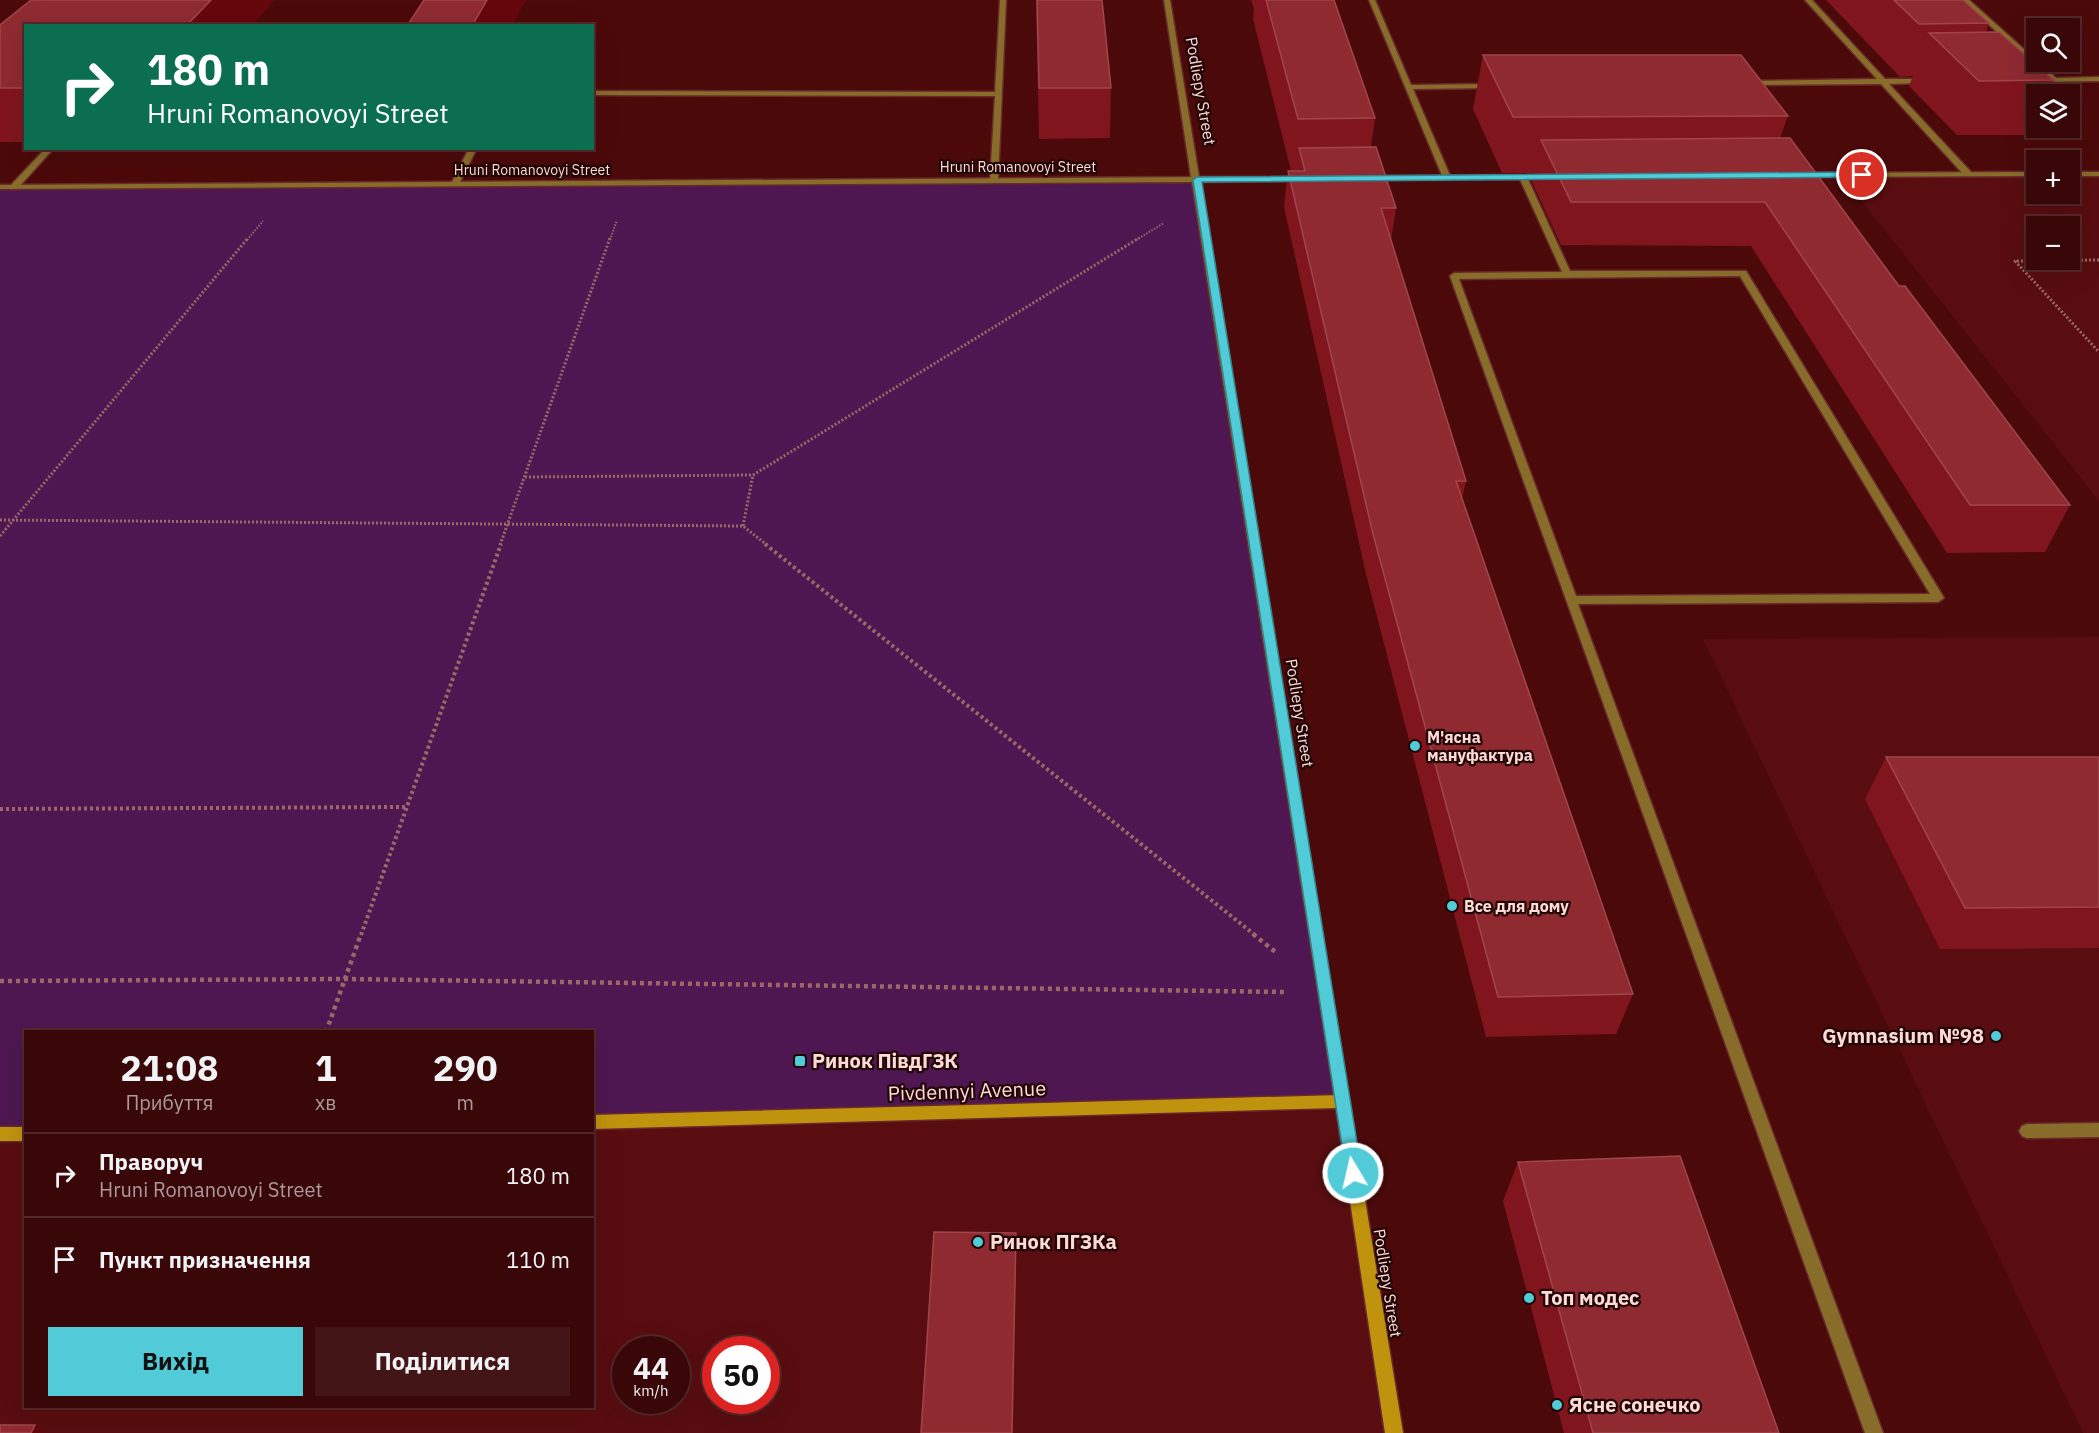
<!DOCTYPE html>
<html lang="uk">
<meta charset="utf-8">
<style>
:root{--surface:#390708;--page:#441516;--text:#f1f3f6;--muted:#ab999c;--line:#532829;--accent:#52cbd9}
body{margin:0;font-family:"IBM Plex Sans",sans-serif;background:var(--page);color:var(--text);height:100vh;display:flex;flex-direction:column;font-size:22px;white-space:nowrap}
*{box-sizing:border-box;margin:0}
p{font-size:20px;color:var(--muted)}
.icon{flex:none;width:33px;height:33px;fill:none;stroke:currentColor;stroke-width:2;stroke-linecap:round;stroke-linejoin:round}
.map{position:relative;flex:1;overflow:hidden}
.sheet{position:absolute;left:24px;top:1030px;width:570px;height:378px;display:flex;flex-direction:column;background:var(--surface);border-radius:0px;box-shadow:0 6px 24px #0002,0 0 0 2px var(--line)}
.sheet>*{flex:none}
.top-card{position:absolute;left:24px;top:24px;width:570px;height:126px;border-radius:0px;box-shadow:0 6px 24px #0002,0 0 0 2px var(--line);background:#0b6e4f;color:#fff;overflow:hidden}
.tools{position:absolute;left:2026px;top:18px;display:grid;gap:12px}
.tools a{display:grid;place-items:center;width:54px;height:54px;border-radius:0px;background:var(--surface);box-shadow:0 6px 24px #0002,0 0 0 2px var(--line);font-size:30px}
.speed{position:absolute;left:612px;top:1336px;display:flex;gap:12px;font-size:30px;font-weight:700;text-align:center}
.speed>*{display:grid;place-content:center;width:78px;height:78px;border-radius:50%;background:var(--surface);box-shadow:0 6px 24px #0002,0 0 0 2px var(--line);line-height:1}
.speed small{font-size:15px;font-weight:400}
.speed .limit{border:9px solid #d22;background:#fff;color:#111}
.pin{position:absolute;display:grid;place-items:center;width:51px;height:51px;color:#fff;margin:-26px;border:3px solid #fff;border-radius:50%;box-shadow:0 2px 6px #0007}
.me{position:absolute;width:66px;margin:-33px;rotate:351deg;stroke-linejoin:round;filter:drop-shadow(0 0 4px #0008)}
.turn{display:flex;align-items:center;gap:21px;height:126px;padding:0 24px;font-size:27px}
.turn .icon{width:78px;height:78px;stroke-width:2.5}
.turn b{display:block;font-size:42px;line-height:51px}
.eta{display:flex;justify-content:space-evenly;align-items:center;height:102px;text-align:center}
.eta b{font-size:36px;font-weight:700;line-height:42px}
.primary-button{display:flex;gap:12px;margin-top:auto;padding:12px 24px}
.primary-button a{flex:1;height:69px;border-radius:0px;background:var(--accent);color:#111;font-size:24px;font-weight:700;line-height:69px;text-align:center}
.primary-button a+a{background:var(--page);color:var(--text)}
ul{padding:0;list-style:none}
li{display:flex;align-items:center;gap:18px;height:84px;padding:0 24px;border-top:2px solid var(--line)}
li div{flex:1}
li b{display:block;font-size:22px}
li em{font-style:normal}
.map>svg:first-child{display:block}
.built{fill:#590d10;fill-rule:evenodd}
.green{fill:#4e1751}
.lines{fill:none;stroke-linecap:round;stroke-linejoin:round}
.lane-casing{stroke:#682a2b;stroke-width:3}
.street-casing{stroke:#682a2b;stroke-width:3}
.secondary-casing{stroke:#682a2b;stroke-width:3}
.path-far3{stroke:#9c6766;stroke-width:2;stroke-dasharray:1.5 1.5;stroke-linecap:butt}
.path-far2{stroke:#9c6766;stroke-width:3;stroke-dasharray:2 2;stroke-linecap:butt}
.path-far1{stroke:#9c6766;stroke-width:4;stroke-dasharray:3 3;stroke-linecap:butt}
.path{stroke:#9c6766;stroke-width:4.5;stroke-dasharray:4 4;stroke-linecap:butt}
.lane{fill:#886c2a;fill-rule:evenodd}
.street{fill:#886c2a;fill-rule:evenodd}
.secondary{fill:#c0930f;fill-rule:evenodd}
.wall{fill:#81151d}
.shaded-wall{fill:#66070d}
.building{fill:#8f2a31;stroke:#a0464b;stroke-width:1.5}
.route{fill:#52cbd9;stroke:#35848d;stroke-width:1.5}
.poi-dot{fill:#52cbd9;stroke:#210605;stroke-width:2}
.labels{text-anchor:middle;stroke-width:4.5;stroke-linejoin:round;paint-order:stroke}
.far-street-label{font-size:14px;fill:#fddad6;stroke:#210605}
.street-label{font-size:16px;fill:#fddad6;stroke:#210605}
.poi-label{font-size:16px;font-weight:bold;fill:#fddad6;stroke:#210605;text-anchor:start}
.near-poi-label{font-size:20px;font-weight:bold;fill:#fddad6;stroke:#210605;text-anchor:start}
.near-street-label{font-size:20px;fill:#fddad6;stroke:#210605}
</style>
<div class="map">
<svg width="2099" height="1433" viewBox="0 0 2099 1433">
<rect width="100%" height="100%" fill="#4c090a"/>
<!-- built -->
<path class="built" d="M2037 174V194H2070V174H2099V501L1841 175ZM2037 226H2070V260H2037Z
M2099 637V1433H2083L1703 639Z
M1342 1101 1394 1433H0V1133H25L26 1407H592L593 1122ZM626 1350H676V1401H626ZM716 1350H766V1401H716Z"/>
<!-- green -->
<path class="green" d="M1197 180 1342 1101 593 1122 592 1032H26L25 1133H0V187Z"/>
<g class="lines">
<!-- lane casing -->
<g class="lane-casing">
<path id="lane" d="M1000 0H1006L998 181 994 183 990 181 995 96 592 95V91L995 92Z
M1369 0H1375L1411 85 1493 84 1497 86 1493 88 1413 89 1451 178 1450 180 1443 178Z
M1805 0H1812L1885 79H1928L1929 81 1925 83 1889 84 1971 172V176H1965L1881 84 1744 85 1743 83 1747 81 1877 79Z
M1962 0H1969L2056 78 2099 77V81L2035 82V78H2047Z
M46 148H54L17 189H11V185Z
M469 148H477L459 184 452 186 451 184Z
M1520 175 1527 177 1570 271H1746L1944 598 1938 602 1578 604 1883 1433H1865L1450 276 1454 273 1562 272 1519 177ZM1740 276 1930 594 1576 596 1459 279Z
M2099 1123V1137L2027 1138 2022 1136 2019 1131 2022 1126 2027 1124Z"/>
</g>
<!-- street casing -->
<g class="street-casing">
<path id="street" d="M1164 0H1170L1199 177H1304L1308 179 1304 181 1200 182 1349 1101 1347 1106 1342 1107 1337 1106 1335 1101 1192 182 0 189V185L1191 177Z
M2037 172V176L1801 177 1797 175 1801 173Z
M2070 172H2099V176H2070Z
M1547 175 1551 177 1550 179 1372 180 1368 178 1372 176Z"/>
</g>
<!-- secondary casing -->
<g class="secondary-casing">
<path id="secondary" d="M1342 1095 1347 1096 1349 1101 1403 1433H1385L1336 1108 592 1129V1115Z
M0 1127H26V1141H0Z"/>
</g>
<!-- path-far3 -->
<path class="path-far3" d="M247 240 263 221
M610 240 617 220
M1136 240 1164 223"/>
<!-- path-far2 -->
<path class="path-far2" d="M2099 260 2015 261 2099 352
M525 477 753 475 1139 238
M0 520 743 526 767 545
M743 526 753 475
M0 536 248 238
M500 545 610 238"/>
<!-- path-far1 -->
<path class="path-far1" d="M765 544 1255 935
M0 809 406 807
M361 935 501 544"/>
<!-- path -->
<path class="path" d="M1253 934 1278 954
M0 981 345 979 1286 992
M326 1032 361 934"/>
<!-- lane -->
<use href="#lane" class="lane"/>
<!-- street -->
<use href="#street" class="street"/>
<!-- secondary -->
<use href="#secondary" class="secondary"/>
</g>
<!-- wall -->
<path class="wall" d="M274 0 251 26H26V142H0V25Z
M1036 0H1102L1111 88 1110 138 1039 139Z
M1251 0H1334L1375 118 1371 147 1396 208 1391 241 1466 481 1462 499 1633 994 1616 1034 1486 1037 1366 574 1284 207 1288 171H1291L1253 19 1254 9Z
M1826 0H1963L1989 23 1986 33 2054 80 2047 94H2037V119L2030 135H1957L1909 86 1913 76 1900 77Z
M1483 55 1788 116 1780 138 1899 286 2070 505 2045 552 1947 553 1751 246 1561 245 1532 182 1534 173H1502L1473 109Z
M1886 757H2099V948L1940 949 1865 799Z
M1518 1162 1779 1433H1564L1503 1201Z"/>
<!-- shaded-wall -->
<path class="shaded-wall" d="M211 0H274L251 26H186Z
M487 0H526L512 26H472Z
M1016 1233 1017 1260 1013 1433H1012Z
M35 1425 43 1433H31Z"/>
<!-- building -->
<path class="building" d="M31 0H211L186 26H26V88H0V25Z
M424 0H487L472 26H407Z
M1037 0H1102L1111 88H1039Z
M1266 0H1334L1375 118 1298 119Z
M1894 0H1963L1989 23 1919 24Z
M1999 32 2054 80 1979 81 1929 33Z
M1483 55H1741L1788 116 1513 117Z
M1790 138 1899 286H1905L2070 505H1970L1765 202H1571L1541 140Z
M1376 147 1396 208H1381L1466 481H1456L1633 994 1498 997 1373 534 1288 171H1305L1299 148Z
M1886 757H2099V907L1965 908Z
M1680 1156 1779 1433H1593L1518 1162Z
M934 1232 1016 1233 1012 1433H921Z
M0 1425H35L31 1433H0Z"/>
<!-- route -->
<path class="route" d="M1862 172 1867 175 1865 177 1202 182 1362 1173 1359 1178 1353 1180 1347 1178 1193 180 1197 177Z"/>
<!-- markers -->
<g class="poi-dot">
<circle cx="1415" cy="746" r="6"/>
<circle cx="1452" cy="906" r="6"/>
<circle cx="1996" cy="1036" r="6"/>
<rect x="794" y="1055" width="12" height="12" rx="3"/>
<circle cx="978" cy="1242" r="6"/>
<circle cx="1529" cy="1298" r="6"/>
<circle cx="1557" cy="1405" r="6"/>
</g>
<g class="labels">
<!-- far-street labels -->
<g class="far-street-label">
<text x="1018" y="172">Hruni Romanovoyi Street</text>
<text x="532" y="175">Hruni Romanovoyi Street</text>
</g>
<!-- street labels -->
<g class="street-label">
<text transform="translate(1201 91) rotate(80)" y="6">Podliepy Street</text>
<text transform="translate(1300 713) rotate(81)" y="6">Podliepy Street</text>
<text transform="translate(1388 1283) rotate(81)" y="6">Podliepy Street</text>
</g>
<!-- poi labels -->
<g class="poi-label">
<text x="1427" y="743">М'ясна<tspan x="1427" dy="18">мануфактура</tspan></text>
<text x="1464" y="912">Все для дому</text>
</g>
<!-- near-poi labels -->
<g class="near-poi-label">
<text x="1984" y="1043" text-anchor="end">Gymnasium №98</text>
<text x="812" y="1068">Ринок ПівдГЗК</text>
<text x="990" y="1249">Ринок ПГЗКа</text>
<text x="1541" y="1305">Топ модес</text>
<text x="1569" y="1412">Ясне сонечко</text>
</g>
<!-- near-street labels -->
<g class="near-street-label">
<text transform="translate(967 1091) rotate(-2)" y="7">Pivdennyi Avenue</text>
</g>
</g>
</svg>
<div class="tools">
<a><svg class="icon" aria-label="search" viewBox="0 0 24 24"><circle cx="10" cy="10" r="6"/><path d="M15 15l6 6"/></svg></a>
<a><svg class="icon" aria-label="layers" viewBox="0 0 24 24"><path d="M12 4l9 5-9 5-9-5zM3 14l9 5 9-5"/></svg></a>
<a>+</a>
<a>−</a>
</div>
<div class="speed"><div>44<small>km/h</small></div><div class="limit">50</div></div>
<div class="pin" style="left:1862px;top:175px;background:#d93025"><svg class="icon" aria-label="arrive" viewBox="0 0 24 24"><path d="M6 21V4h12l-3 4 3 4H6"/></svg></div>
<svg class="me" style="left:1353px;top:1173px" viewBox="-20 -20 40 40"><circle r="17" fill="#52cbd9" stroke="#fff" stroke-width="3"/><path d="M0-11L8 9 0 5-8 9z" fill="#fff"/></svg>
<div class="top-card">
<div class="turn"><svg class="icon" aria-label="right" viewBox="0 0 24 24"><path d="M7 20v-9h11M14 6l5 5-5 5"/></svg><div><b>180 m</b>Hruni Romanovoyi Street</div></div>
</div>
<section class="sheet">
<div class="eta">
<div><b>21:08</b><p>Прибуття</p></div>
<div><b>1</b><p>хв</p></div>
<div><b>290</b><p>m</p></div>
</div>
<ul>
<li><svg class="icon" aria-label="right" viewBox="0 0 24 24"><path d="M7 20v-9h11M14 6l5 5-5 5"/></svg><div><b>Праворуч</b><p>Hruni Romanovoyi Street</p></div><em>180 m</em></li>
<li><svg class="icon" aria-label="arrive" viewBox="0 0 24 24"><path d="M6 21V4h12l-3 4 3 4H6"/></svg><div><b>Пункт призначення</b></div><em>110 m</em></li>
</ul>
<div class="primary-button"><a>Вихід</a><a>Поділитися</a></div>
</section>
</div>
